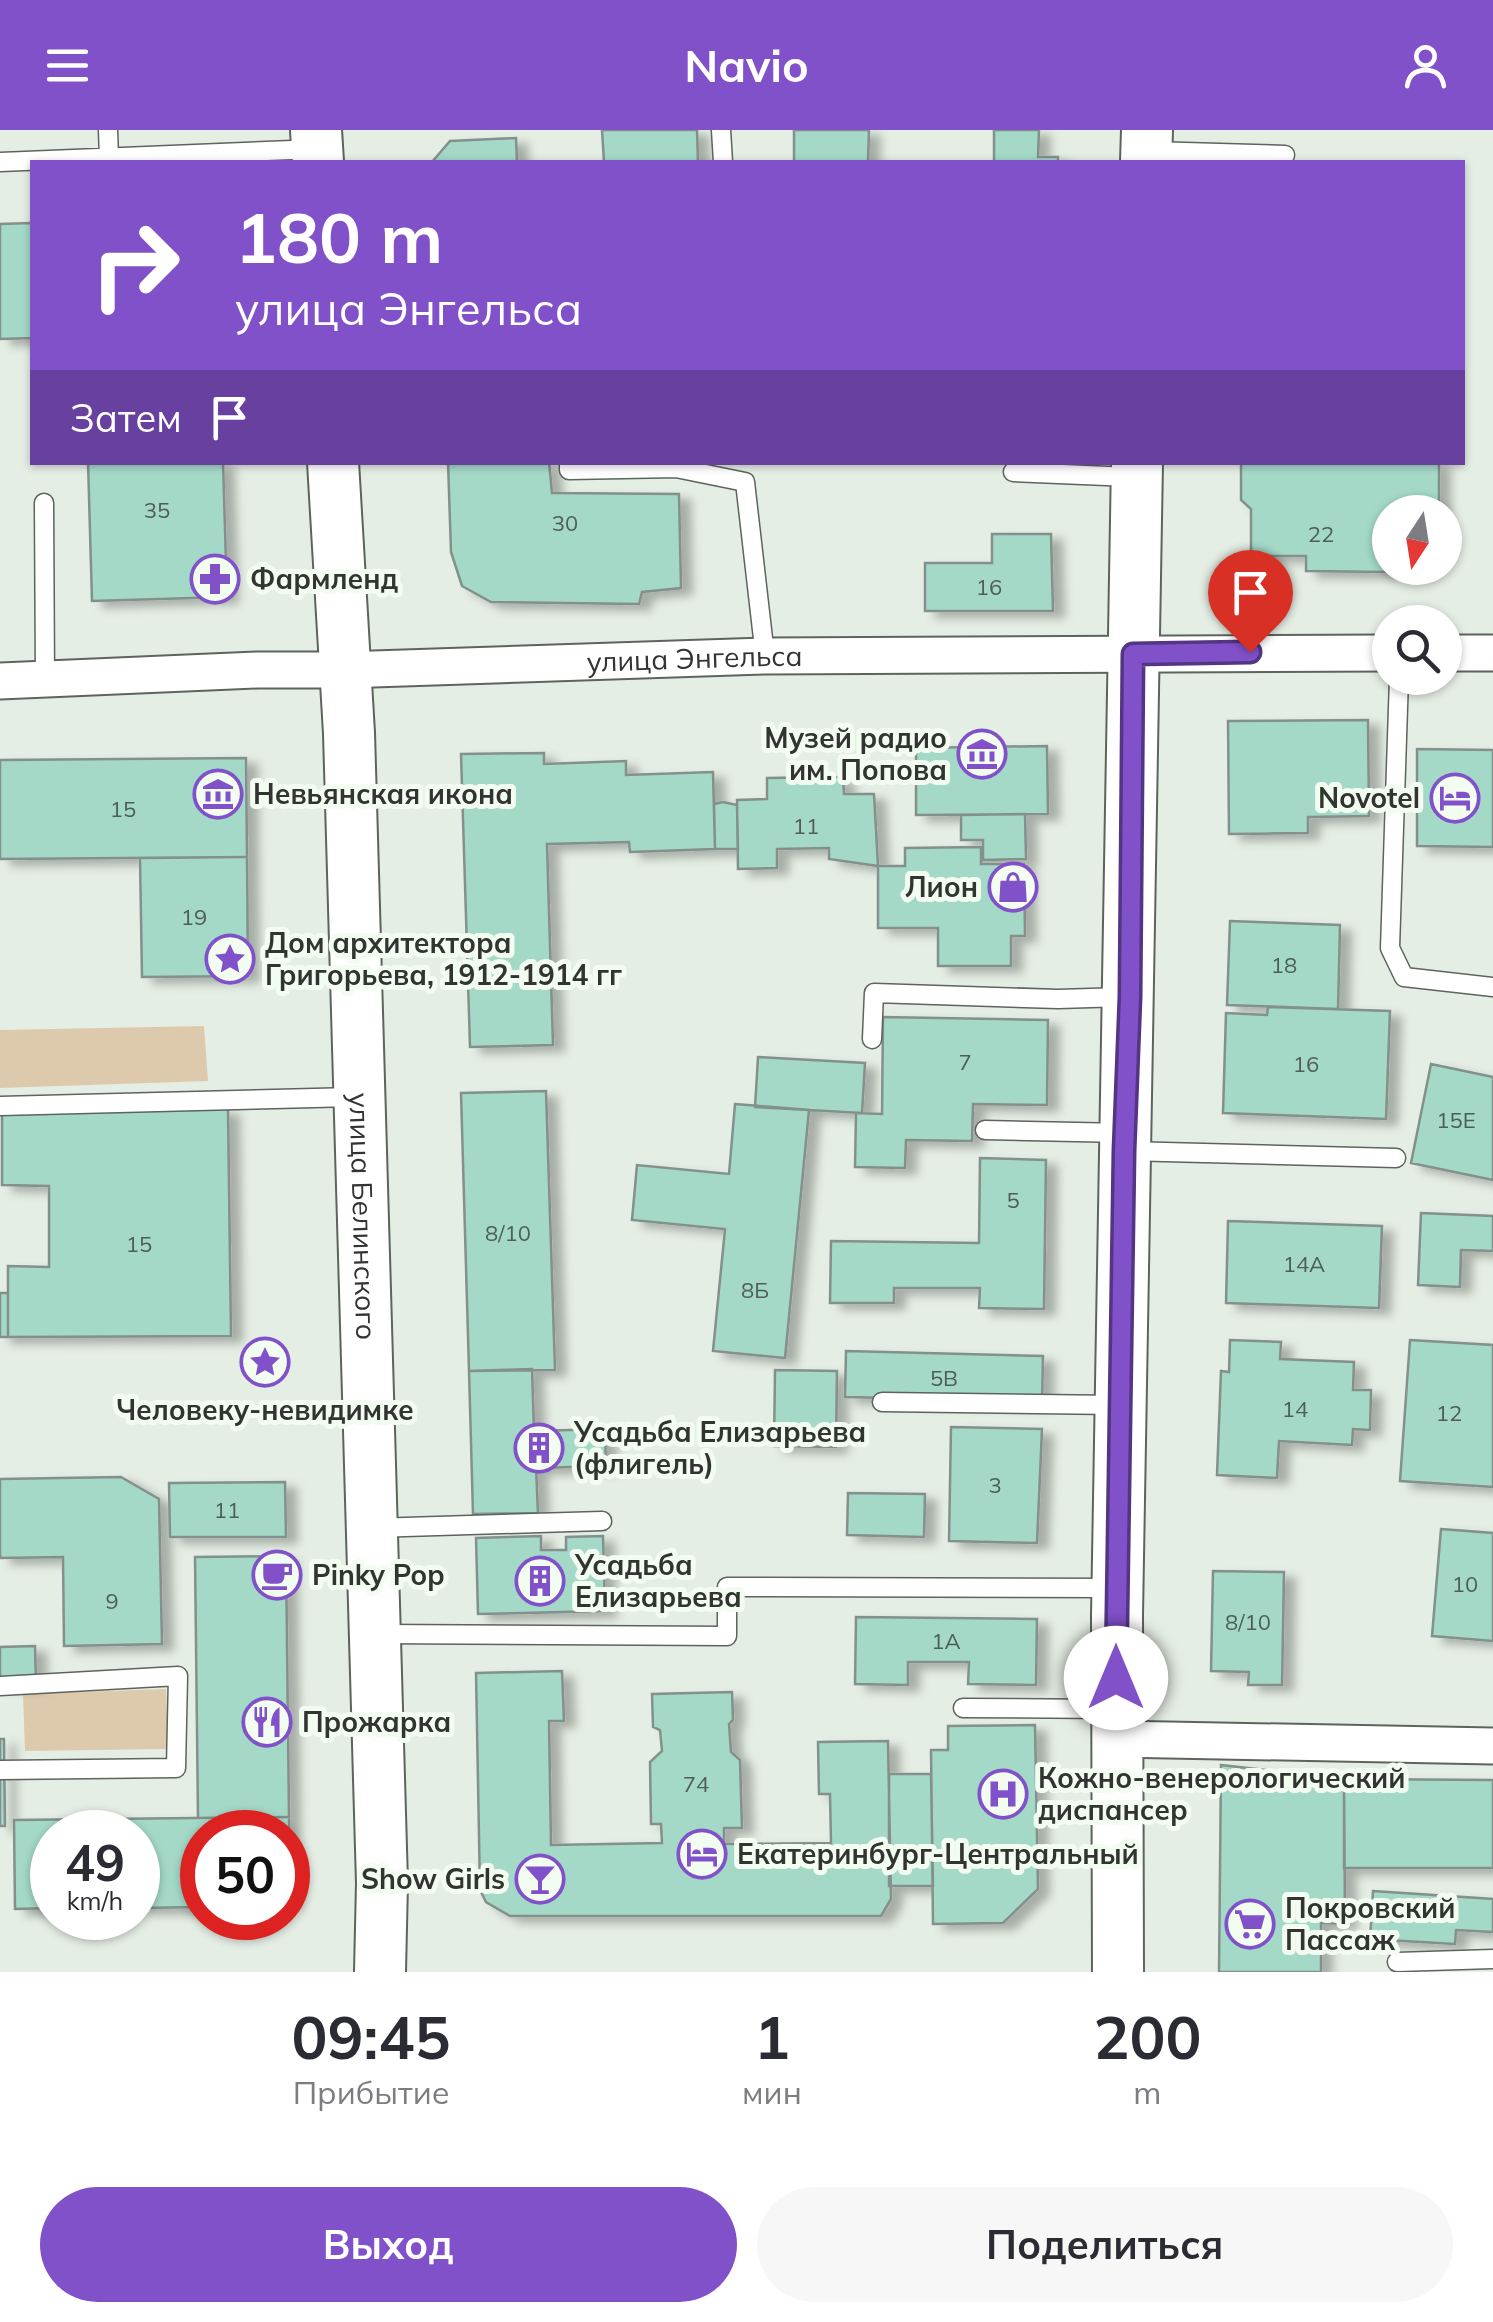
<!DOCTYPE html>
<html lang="ru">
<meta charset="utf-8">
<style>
:root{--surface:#fff;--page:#f7f7f7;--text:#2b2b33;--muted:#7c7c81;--accent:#8151c9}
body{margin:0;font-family:Mulish,sans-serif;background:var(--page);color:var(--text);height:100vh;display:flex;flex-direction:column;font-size:38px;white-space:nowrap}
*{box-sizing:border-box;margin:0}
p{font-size:32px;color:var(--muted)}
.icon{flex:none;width:55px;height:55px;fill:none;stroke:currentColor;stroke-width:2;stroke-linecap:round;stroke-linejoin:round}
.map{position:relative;height:1842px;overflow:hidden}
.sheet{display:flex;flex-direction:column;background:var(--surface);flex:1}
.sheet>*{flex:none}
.guide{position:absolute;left:30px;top:30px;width:1435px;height:305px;border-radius:0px;box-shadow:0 2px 8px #0004;background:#8151c9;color:#fff;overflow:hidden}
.needle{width:65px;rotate:192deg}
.controls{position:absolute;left:1372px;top:365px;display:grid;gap:20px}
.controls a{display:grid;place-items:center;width:90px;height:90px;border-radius:50%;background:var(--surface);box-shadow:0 2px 8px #0004;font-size:50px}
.speed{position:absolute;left:30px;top:1680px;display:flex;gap:20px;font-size:50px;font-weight:700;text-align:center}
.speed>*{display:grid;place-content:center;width:130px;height:130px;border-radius:50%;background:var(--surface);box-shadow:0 2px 8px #0004;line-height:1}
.speed small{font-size:25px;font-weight:400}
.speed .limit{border:15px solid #d22;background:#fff;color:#111}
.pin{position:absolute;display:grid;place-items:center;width:85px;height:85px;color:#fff;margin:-102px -42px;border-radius:50% 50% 50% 0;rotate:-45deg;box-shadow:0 0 10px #0007}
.pin .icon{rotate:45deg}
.me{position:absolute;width:110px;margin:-55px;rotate:0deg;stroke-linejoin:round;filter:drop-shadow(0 0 8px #0008)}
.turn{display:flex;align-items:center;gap:35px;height:210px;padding:0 40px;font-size:45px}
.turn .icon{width:130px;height:130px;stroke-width:2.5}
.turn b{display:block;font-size:70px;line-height:85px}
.then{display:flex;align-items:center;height:95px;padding:0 40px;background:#0003;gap:20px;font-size:38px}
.eta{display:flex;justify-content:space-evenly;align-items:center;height:170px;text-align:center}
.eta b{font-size:60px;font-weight:700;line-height:70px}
.primary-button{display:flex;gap:20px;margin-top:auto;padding:20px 40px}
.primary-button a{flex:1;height:115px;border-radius:60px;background:var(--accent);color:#fff;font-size:40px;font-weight:700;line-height:115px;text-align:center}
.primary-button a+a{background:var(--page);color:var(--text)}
header{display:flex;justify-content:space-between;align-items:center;height:130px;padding:0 40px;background:var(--accent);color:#fff;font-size:45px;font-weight:700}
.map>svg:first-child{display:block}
.green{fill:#ddcaad}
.building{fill:#a4d9c8;stroke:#83908c;stroke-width:2.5;filter:url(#shadow)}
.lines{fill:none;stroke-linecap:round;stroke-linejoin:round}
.service-casing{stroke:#5c645b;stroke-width:21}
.minor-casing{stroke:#5c645b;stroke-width:39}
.secondary-casing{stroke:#5c645b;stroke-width:54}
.service{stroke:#fff;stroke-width:18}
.minor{stroke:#fff;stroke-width:35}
.secondary{stroke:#fff;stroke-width:50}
.route-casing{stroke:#543583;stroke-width:25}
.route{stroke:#8151c9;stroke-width:18}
.labels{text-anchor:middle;stroke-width:10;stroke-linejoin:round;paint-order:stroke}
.number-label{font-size:22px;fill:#4e5d56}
.poi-label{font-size:28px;font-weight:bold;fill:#313430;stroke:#f3fcf1;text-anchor:start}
.street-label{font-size:28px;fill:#313430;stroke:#f3fcf1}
</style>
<header><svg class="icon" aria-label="menu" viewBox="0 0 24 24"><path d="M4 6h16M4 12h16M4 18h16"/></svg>Navio<svg class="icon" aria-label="person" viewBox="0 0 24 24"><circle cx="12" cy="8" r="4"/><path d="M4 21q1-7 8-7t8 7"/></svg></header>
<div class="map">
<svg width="1493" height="1842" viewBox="0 0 1493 1842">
<defs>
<filter id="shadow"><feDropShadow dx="11" dy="6" stdDeviation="5" flood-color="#0004"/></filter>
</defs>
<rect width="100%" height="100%" fill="#e5eee4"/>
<!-- green -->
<path class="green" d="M204 896 208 951 0 958V900Z
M166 1559 168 1619 25 1621 23 1564Z"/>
<!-- building -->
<path class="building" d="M602 0H697L698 32H604Z
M794 0H869L868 32H794Z
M994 0H1039L1038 27H1058V32H994Z
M516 8 517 32H432L450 11Z
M32 93V208L0 209V94Z
M88 332H223L227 467 92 471Z
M448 332H549L552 363 679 364 681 458 642 462 639 474 491 472 462 456 451 422Z
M1241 332H1439V382H1390L1387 442 1306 441V426H1251V379L1241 370Z
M992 404H1051L1053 481H925V433H992Z
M1368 590 1369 686 1308 687V703L1229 704 1228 591Z
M1047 616 1048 684 916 685V618Z
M1417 619 1493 620V717L1417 716Z
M544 623V634L626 631V645L713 642 715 719 630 722 629 712 547 714 553 915 470 917 461 624Z
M246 628 247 727 0 729V630Z
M843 647 844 664H874L878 736 829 729V718L777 719V738L738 739 737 670 767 669V648Z
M723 672 737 675 738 719H715L714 674Z
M1025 684 1026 729 983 730V710H961V685Z
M981 717V734H1024L1025 806H1011V836H938V798H878V736H905V718Z
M247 727 248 846 142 847 140 728Z
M1230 791 1340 795 1338 879 1227 875Z
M1268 877 1390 881 1386 989 1223 983 1226 883 1267 885Z
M883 887 1048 890 1047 975 973 974 972 1011 906 1010 905 1038 855 1037 856 983 882 984Z
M758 927 865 933 862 983 755 977Z
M1431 934 1493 947V1050L1411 1033Z
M546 961 555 1240 469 1241 461 963Z
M735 974 809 980 785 1228 713 1221 725 1099 632 1090 637 1035 729 1044Z
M2 979H228L231 1206 8 1207V1136L49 1137V1056L2 1055Z
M980 1028 1046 1030 1044 1179 979 1178 980 1158H894V1173H830L831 1111 979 1113Z
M1421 1083 1493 1086V1121L1461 1120 1460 1157 1418 1155Z
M1228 1091 1382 1096 1379 1178 1226 1173Z
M0 1163H8V1207H0Z
M1230 1210 1281 1212 1280 1229 1354 1232 1353 1260H1371L1370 1300 1353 1299 1352 1315 1279 1311 1277 1348 1217 1345 1221 1241 1229 1242Z
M1410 1210 1493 1215V1357L1400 1351Z
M846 1221 1043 1226 1042 1271 845 1267Z
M532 1239 534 1301 605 1299 606 1336 536 1338 538 1383 473 1384 469 1241Z
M775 1240 837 1241 836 1317 774 1316Z
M951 1297 1042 1299 1037 1413 949 1411Z
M121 1347 159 1369 162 1514 64 1516 63 1427 0 1428V1349Z
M285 1352 286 1407H170L169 1353Z
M848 1363 925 1364 924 1407 847 1405Z
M1441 1399 1493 1403V1511L1432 1506Z
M541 1406V1420H566V1407L603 1406 605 1481 478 1484 476 1408Z
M286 1426 289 1687 198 1688 195 1427Z
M1213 1441 1284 1442 1282 1555H1248L1249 1542 1211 1541Z
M856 1487 1037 1489 1036 1555 968 1554 969 1532H908V1555L855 1554Z
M35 1516 36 1553 0 1554V1517Z
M562 1541 564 1591H549L551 1715 662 1713 661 1694H651L650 1632 662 1621 660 1600 653 1597 652 1564 732 1562 733 1590 729 1594 731 1622 740 1630 742 1698H724V1714L831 1713 830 1664H819L818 1612 888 1611 891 1769 881 1786H510L486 1772 480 1760 476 1543Z
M1035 1595 1038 1759 1003 1793 933 1794 931 1620H948V1596Z
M0 1609H4L5 1696H0Z
M1221 1635 1344 1649 1345 1794 1321 1793V1842H1219Z
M889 1644H931L933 1756H889Z
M1344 1649 1493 1650V1738H1344Z
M289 1687 290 1776 288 1702H202V1777L138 1778V1702H52V1778L15 1779 14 1690Z
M1373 1761 1493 1769V1802L1456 1800 1455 1814 1370 1809Z"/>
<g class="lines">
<!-- service casing -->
<g class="service-casing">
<path id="service" d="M108 0 109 28
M721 0 723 32
M1150 21 1285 25
M0 32 317 19
M569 332V340L676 338 745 352 765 526
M1013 342 1131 347
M44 373 45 550
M1399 548 1390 818 1404 847 1493 857
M872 909 874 863 1058 869 1124 867
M0 976 354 967
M985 1000 1124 1003
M1126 1021 1396 1028
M882 1272 1117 1275
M373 1398 602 1391
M377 1504 727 1506V1457L1117 1458
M0 1556 178 1546 176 1638 0 1640
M963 1578 1113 1579
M1397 1832 1493 1829"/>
</g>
<!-- minor casing -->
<g class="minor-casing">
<g id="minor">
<path d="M1445 523H1493"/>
<path id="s1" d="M0 551 257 540H343L765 526 1390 523"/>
<path d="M1116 1609 1493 1616"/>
</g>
</g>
<!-- secondary casing -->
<g class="secondary-casing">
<g id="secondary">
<path d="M316 0 318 32"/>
<path d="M1146 32 1147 0"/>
<path id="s2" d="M333 332 349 603 382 1753 380 1842"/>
<path d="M1118 1842 1117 1485 1137 332"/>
</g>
</g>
<!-- service -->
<use href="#service" class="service"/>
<!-- minor -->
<use href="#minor" class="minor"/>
<!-- secondary -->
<use href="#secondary" class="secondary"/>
</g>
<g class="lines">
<!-- route casing -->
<g class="route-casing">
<path id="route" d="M1116 1548 1124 1021 1130 867 1133 524 1250 522"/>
</g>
<!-- route -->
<use href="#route" class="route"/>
</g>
<!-- icons -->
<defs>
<g id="pharmacy-ring" transform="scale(2.5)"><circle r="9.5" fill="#f3fcf1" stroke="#8151c9" stroke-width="1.5"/><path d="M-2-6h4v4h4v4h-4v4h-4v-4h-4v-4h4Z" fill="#8151c9"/></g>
<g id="museum-ring" transform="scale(2.5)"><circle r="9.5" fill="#f3fcf1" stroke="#8151c9" stroke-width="1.5"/><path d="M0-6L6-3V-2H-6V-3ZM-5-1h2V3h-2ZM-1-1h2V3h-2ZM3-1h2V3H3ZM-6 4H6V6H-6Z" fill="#8151c9"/></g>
<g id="hotel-ring" transform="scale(2.5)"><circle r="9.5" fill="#f3fcf1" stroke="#8151c9" stroke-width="1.5"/><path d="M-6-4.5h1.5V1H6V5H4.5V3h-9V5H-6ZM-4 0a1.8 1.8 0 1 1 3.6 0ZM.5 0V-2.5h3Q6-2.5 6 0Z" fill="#8151c9"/></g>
<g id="shop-ring" transform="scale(2.5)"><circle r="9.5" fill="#f3fcf1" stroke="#8151c9" stroke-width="1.5"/><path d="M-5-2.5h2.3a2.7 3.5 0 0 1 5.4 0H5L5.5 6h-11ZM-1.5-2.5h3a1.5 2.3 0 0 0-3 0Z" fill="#8151c9"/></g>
<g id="sight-ring" transform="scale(2.5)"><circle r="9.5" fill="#f3fcf1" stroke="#8151c9" stroke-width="1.5"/><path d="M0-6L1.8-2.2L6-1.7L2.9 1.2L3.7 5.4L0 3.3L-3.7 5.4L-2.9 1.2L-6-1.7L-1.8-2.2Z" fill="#8151c9"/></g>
<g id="building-ring" transform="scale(2.5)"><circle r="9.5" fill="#f3fcf1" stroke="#8151c9" stroke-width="1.5"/><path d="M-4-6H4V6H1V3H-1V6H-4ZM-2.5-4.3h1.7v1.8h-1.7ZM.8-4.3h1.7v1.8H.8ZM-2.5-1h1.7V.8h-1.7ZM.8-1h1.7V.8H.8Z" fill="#8151c9"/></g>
<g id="cafe-ring" transform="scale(2.5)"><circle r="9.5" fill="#f3fcf1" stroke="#8151c9" stroke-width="1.5"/><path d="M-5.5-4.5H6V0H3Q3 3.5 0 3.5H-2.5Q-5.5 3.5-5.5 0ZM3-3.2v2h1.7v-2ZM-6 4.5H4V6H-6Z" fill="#8151c9"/></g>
<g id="restaurant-ring" transform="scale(2.5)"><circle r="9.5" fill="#f3fcf1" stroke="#8151c9" stroke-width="1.5"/><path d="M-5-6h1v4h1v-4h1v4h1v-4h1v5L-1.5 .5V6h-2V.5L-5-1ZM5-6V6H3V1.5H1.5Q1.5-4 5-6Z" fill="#8151c9"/></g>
<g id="hospital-ring" transform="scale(2.5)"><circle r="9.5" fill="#f3fcf1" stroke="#8151c9" stroke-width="1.5"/><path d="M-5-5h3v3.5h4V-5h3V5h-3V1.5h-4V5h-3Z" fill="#8151c9"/></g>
<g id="bar-ring" transform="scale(2.5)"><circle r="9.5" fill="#f3fcf1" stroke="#8151c9" stroke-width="1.5"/><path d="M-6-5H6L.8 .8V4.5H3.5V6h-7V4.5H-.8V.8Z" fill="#8151c9"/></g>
<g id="supermarket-ring" transform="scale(2.5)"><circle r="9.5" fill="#f3fcf1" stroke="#8151c9" stroke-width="1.5"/><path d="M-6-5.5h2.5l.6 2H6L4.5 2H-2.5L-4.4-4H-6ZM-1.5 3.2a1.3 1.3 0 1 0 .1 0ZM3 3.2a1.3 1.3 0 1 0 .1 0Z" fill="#8151c9"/></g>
</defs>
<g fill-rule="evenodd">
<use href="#pharmacy-ring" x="215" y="449"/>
<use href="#museum-ring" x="982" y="624"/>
<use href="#museum-ring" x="218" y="664"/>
<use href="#hotel-ring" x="1455" y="668"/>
<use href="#shop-ring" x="1013" y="757"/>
<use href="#sight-ring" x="230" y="829"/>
<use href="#sight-ring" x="265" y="1232"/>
<use href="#building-ring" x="539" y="1318"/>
<use href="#cafe-ring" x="277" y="1445"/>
<use href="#building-ring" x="540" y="1451"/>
<use href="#restaurant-ring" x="267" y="1592"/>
<use href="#hospital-ring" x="1003" y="1664"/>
<use href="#hotel-ring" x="702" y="1724"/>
<use href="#bar-ring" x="540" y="1749"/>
<use href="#supermarket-ring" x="1250" y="1794"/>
</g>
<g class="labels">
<!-- number labels -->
<g class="number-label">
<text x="157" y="388">35</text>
<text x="565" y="401">30</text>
<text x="1321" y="412">22</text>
<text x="989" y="465">16</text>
<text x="123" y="687">15</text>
<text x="806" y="704">11</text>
<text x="194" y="795">19</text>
<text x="1284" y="843">18</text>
<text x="965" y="940">7</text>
<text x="1306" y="942">16</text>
<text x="1456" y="998">15Е</text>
<text x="1013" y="1078">5</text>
<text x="508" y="1111">8/10</text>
<text x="139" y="1122">15</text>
<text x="1304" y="1142">14А</text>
<text x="755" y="1168">8Б</text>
<text x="944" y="1256">5В</text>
<text x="1295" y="1287">14</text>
<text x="1449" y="1291">12</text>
<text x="995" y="1363">3</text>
<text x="227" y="1388">11</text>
<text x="1465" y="1462">10</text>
<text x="112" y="1479">9</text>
<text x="1248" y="1500">8/10</text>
<text x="946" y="1519">1А</text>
<text x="696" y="1662">74</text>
</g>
<!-- poi labels -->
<g class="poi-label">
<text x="250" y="459">Фармленд</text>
<text x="947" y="618" text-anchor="end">Музей радио<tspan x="947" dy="32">им. Попова</tspan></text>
<text x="253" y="674">Невьянская икона</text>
<text x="1420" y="678" text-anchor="end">Novotel</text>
<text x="978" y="767" text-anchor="end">Лион</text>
<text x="265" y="823">Дом архитектора<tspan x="265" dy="32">Григорьева, 1912-1914 гг</tspan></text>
<text x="265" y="1290" text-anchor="middle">Человеку-невидимке</text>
<text x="574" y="1312">Усадьба Елизарьева<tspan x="574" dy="32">(флигель)</tspan></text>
<text x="575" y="1445">Усадьба<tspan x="575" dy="32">Елизарьева</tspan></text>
<text x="312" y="1455">Pinky Pop</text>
<text x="302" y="1602">Прожарка</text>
<text x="1038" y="1658">Кожно-венерологический<tspan x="1038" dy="32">диспансер</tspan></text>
<text x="737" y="1734">Екатеринбург-Центральный</text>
<text x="505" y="1759" text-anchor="end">Show Girls</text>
<text x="1285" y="1788">Покровский<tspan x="1285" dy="32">Пассаж</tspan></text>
</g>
<!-- street labels -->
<g class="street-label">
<text dy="10" stroke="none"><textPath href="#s1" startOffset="695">улица Энгельса</textPath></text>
<text dy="10" stroke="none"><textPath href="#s2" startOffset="755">улица Белинского</textPath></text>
</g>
</g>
</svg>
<div class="controls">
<a><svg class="needle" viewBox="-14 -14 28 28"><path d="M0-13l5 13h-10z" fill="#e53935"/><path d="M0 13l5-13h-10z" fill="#7c7c81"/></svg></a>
<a><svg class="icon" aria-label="search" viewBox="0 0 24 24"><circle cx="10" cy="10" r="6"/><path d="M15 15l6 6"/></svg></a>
</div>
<div class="speed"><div>49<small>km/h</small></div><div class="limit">50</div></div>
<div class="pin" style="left:1250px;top:522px;background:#d93025"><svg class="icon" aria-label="arrive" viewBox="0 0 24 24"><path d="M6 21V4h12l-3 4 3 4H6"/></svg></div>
<svg class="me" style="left:1116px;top:1548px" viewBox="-20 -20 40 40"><circle r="19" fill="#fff"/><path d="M0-13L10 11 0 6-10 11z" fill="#8151c9"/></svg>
<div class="guide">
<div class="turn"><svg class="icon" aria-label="right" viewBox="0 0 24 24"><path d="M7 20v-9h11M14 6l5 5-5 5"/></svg><div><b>180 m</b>улица Энгельса</div></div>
<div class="then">Затем<svg class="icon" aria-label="arrive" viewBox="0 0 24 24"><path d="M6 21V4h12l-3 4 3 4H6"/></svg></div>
</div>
</div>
<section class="sheet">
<div class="eta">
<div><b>09:45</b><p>Прибытие</p></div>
<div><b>1</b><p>мин</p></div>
<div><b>200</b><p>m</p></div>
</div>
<div class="primary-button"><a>Выход</a><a>Поделиться</a></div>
</section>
